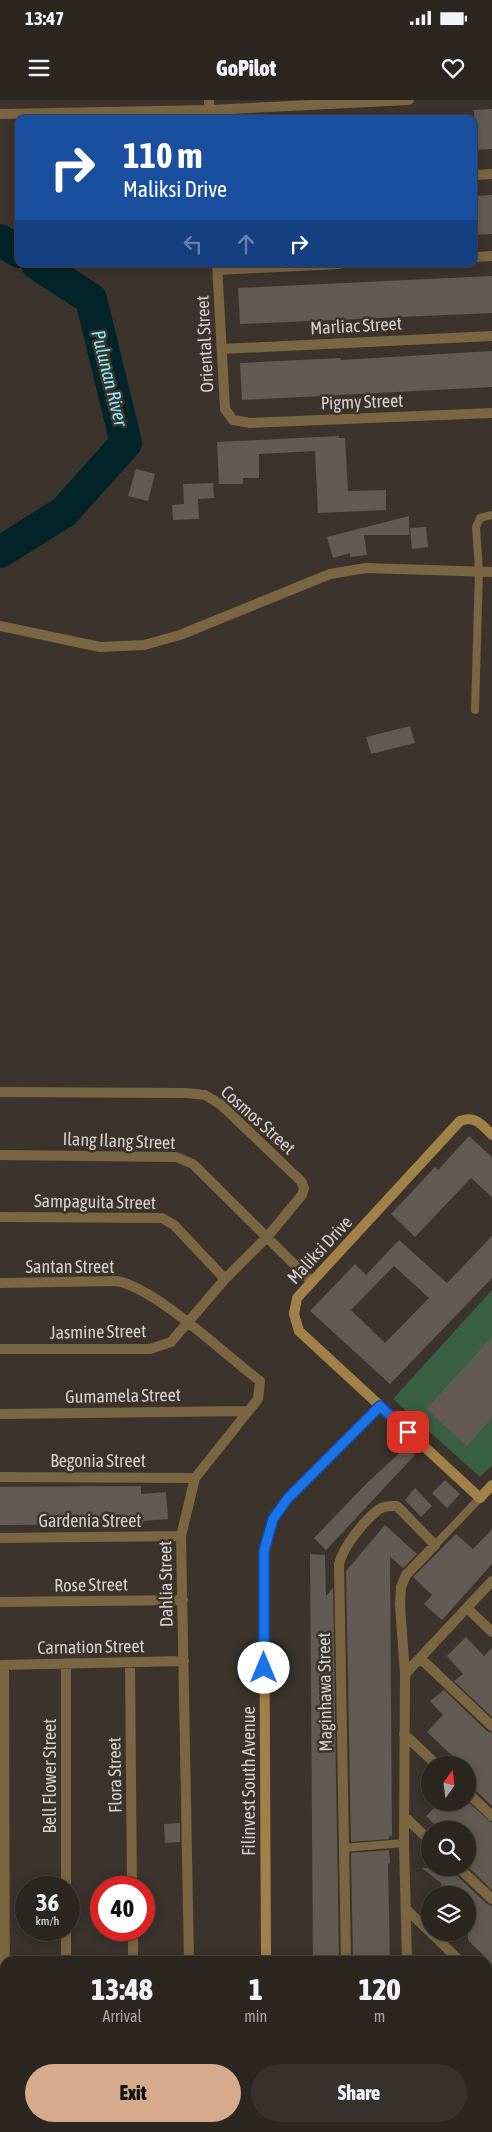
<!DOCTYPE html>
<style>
:root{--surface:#2c2621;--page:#38322e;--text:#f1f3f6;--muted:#a6a5a5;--line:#48433f;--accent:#d6ab8b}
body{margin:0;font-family:"Asap Condensed",sans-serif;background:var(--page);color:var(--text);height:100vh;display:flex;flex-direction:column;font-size:19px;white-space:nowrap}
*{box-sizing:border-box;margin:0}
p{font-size:16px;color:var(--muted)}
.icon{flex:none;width:28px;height:28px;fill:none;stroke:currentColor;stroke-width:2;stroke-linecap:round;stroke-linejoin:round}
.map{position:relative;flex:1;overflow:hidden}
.panel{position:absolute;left:0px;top:1856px;width:492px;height:176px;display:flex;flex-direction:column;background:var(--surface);border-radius:15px 15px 0 0;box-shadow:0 2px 12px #0003,0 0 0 1px var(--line)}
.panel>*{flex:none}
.top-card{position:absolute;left:15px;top:15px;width:462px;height:152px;border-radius:10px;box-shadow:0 2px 12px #0003,0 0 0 1px var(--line);background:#1a4fa0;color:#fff;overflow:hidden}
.needle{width:32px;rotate:14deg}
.tools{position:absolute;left:421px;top:1656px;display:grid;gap:10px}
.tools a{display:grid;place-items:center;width:55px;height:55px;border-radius:50%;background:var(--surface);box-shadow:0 2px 12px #0003,0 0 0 1px var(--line);font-size:25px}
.speed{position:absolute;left:15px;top:1776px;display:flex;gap:10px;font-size:25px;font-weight:700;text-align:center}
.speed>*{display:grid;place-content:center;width:65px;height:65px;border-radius:50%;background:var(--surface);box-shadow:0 2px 12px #0003,0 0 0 1px var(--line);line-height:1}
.speed small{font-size:12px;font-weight:400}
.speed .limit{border:8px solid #d22;background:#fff;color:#111}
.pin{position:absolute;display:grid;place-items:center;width:42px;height:42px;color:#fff;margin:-21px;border-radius:10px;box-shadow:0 2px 8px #0006}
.me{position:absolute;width:55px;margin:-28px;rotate:0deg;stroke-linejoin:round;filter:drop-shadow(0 0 4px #0008)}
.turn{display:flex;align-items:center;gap:18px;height:105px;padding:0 25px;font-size:22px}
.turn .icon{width:65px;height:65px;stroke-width:2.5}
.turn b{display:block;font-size:35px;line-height:42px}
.lanes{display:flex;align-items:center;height:48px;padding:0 25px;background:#0003;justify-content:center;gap:25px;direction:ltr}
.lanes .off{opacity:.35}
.eta{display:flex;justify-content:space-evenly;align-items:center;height:85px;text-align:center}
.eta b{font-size:30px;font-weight:800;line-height:35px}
.button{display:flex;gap:10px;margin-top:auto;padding:10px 25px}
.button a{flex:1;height:58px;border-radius:30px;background:var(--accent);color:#111;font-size:20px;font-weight:800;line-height:58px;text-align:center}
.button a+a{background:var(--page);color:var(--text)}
.status{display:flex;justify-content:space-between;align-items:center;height:35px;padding:0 25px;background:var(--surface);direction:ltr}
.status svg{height:14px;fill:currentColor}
header{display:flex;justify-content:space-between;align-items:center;height:65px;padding:0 25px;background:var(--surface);font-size:22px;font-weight:800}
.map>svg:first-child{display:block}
.green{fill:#396045}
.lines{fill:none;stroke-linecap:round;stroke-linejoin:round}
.river{stroke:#022428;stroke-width:32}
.building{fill:#635b53;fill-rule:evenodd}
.lane{stroke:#7a6643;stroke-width:8}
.street{stroke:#7a6643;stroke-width:10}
.secondary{stroke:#a18148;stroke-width:10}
.route-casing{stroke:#114b97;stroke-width:12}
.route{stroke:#1a73e8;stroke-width:9}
.labels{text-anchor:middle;stroke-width:5;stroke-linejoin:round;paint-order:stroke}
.street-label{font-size:18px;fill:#d6d1cd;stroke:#3b332c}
.water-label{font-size:19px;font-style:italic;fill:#87eaf9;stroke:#3b332c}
</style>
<div class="status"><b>13:47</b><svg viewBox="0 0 49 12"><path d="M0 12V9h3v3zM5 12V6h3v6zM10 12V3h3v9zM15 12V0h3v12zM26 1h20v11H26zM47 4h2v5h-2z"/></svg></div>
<header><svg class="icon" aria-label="menu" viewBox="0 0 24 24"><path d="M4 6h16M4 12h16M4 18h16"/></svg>GoPilot<svg class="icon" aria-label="heart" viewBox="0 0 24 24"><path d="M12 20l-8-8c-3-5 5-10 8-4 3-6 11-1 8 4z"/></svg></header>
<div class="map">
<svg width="492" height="2032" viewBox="0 0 492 2032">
<rect width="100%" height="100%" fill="#3b332c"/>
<!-- green -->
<path class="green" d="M492 1190V1365L480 1377 393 1299Z"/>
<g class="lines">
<!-- river -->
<path class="river" d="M0 140 19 152
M0 452 64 412 126 343 91 199 37 164"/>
</g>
<!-- building -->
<path class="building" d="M492 9V49L474 50V10Z
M492 95V134L474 135V96Z
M492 176V213L240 224 238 188Z
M492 251V287L242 300 240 263 340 258 341 260Z
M339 336V338H345L348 391 386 390V410L318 413 315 351 259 354V378H243V384H219L217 342Z
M136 369 155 374 148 401 128 396Z
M213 383 214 398 198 399 199 419 173 420 172 405 184 404 183 384Z
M409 416V435H364L367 455 350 457V453L333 458 327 437Z
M426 427 428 447 412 449 410 428Z
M410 626 415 643 371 654 366 637Z
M469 1036 492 1057V1097L471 1078 415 1137 391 1114 435 1067 438 1070Z
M492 1136V1178L390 1284 310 1211 355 1164 366 1175 399 1140 447 1183ZM394 1166 429 1198 385 1243 351 1210Z
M492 1237V1318L467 1346 426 1309Z
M407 1346 415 1355 326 1450 314 1438 367 1383Z
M445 1380 460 1394 447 1408 432 1393Z
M141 1386V1394L166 1392 168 1419 143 1421V1424L0 1425V1387Z
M415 1388 432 1406 421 1417 405 1400Z
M385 1425 417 1454 403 1468 390 1457 392 1736H389V1739L351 1742 346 1471Z
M492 1429V1464L442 1520 424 1504 432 1495 413 1477 456 1434 473 1449Z
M310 1454 325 1455 326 1496 333 1488 339 1861H313Z
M466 1537 484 1556 492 1548V1617L454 1581 463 1574 447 1556Z
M444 1590 487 1631 492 1633V1706L473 1688 468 1686V1665H462L427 1632 443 1615 430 1601Z
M440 1702H468L492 1723V1790L468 1767V1730H440L426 1716Z
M180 1723V1742L165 1743 164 1724Z
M389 1750 390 1763 388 1764 390 1861H353L351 1753Z
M422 1768H452L454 1773 487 1804 492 1806V1864L468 1840V1795H432L442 1784Z"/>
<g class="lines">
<!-- lane -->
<path class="lane" d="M475 610 479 471 476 427 480 418 492 415
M435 1445 480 1398
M343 1748 404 1743"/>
<!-- street -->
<path class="street" d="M209 0 210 19
M0 14 210 10 409 0
M474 75 492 74
M474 157 492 156
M217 164 225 309 233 320 250 323 492 313
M218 170 339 164
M222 249 492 236
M0 526 100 547 144 545 180 535 330 474 366 468 492 472
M0 992 187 993 205 995 220 1004 301 1081 304 1088 302 1095 268 1136 225 1179 171 1242 150 1249H0
M0 1055 176 1057 193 1064 312 1182
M0 1117 162 1118 174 1125 225 1179
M0 1183 117 1181C157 1189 224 1254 260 1281L258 1299 195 1378 181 1436 189 1861
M0 1314 247 1311
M0 1377 195 1378
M0 1438 181 1436
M0 1502 183 1500
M467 1508 492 1532
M420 1558 492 1626
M130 1563 132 1788
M0 1565 184 1561
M4 1565 5 1940
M405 1574 492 1481
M404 1634 437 1665
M468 1693 492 1716
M404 1716 430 1741
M459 1768 492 1799
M66 1788V1564
M407 1810 430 1832
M133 1830V1861
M430 1832 460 1861
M66 1861V1830
M346 1861 339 1464C343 1447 364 1421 378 1410 384 1405 391 1406 397 1406L435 1445 406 1475 401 1487 400 1505 405 1574 404 1743 407 1861
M488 1888 492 1893
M488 1976 492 1980
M0 2027 11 2032
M134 2028V2032
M193 2028V2032
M321 2028V2032
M351 2028 357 2032
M445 2028 450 2032
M66 2032V2028"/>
<!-- secondary -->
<path class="secondary" d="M492 1035C482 1025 475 1015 460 1021L297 1198 294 1214 299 1231 480 1398 492 1385
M266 1861 264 1451 273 1419 289 1398 380 1306
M268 2028V2032"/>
</g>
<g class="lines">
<!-- route casing -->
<g class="route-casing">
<path id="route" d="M264 1568V1451L273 1419 288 1398 380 1306 408 1332"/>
</g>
<!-- route -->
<use href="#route" class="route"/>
</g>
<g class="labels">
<!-- street labels -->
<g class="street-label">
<text transform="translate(356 226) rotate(-3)" y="6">Marliac Street</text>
<text transform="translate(205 244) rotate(-93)" y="6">Oriental Street</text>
<text transform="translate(362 302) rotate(-2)" y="6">Pigmy Street</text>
<text transform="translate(258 1020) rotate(42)" y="6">Cosmos Street</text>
<text transform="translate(119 1041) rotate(2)" y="6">Ilang Ilang Street</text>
<text transform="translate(95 1102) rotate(1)" y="6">Sampaguita Street</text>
<text transform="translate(320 1150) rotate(-47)" y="6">Maliksi Drive</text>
<text x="70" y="1173">Santan Street</text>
<text transform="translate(98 1232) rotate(-1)" y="6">Jasmine Street</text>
<text transform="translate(123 1296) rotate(-1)" y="6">Gumamela Street</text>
<text x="98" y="1367">Begonia Street</text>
<text x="90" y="1427">Gardenia Street</text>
<text transform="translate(166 1484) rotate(-91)" y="6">Dahlia Street</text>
<text transform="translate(91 1485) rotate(-1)" y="6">Rose Street</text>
<text transform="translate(91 1547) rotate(-1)" y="6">Carnation Street</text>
<text transform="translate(325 1592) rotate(-91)" y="6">Maginhawa Street</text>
<text transform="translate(115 1675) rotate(-91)" y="6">Flora Street</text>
<text transform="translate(50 1676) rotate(-90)" y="6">Bell Flower Street</text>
<text transform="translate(249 1681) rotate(-90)" y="6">Filinvest South Avenue</text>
</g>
<!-- water labels -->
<g class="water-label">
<text transform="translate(110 278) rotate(76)" y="7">Pulunan River</text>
</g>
</g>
</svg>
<div class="tools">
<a><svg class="needle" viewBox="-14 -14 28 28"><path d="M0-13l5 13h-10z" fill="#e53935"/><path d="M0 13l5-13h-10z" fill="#a6a5a5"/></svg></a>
<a><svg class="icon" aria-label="search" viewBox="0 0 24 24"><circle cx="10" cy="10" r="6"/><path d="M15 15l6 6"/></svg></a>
<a><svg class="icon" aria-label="layers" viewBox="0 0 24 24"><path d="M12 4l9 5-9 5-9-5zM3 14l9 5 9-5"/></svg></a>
</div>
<div class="speed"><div>36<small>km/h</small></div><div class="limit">40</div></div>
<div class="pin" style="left:408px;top:1332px;background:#d93025"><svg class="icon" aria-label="arrive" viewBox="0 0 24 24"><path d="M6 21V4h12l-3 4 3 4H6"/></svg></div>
<svg class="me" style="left:264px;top:1568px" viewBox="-20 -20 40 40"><circle r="19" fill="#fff"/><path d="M0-13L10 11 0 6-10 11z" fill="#1a73e8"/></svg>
<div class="top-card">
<div class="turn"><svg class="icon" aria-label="right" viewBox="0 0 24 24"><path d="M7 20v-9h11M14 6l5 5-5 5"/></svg><div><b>110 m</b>Maliksi Drive</div></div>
<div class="lanes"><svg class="icon off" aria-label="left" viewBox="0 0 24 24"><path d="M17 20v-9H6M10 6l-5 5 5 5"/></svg><svg class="icon off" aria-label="ahead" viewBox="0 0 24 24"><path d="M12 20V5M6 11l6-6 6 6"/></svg><svg class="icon" aria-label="right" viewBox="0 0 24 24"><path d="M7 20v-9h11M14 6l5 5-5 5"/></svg></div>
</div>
<section class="panel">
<div class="eta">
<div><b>13:48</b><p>Arrival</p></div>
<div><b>1</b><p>min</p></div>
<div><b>120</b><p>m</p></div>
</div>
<div class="button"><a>Exit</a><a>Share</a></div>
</section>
</div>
